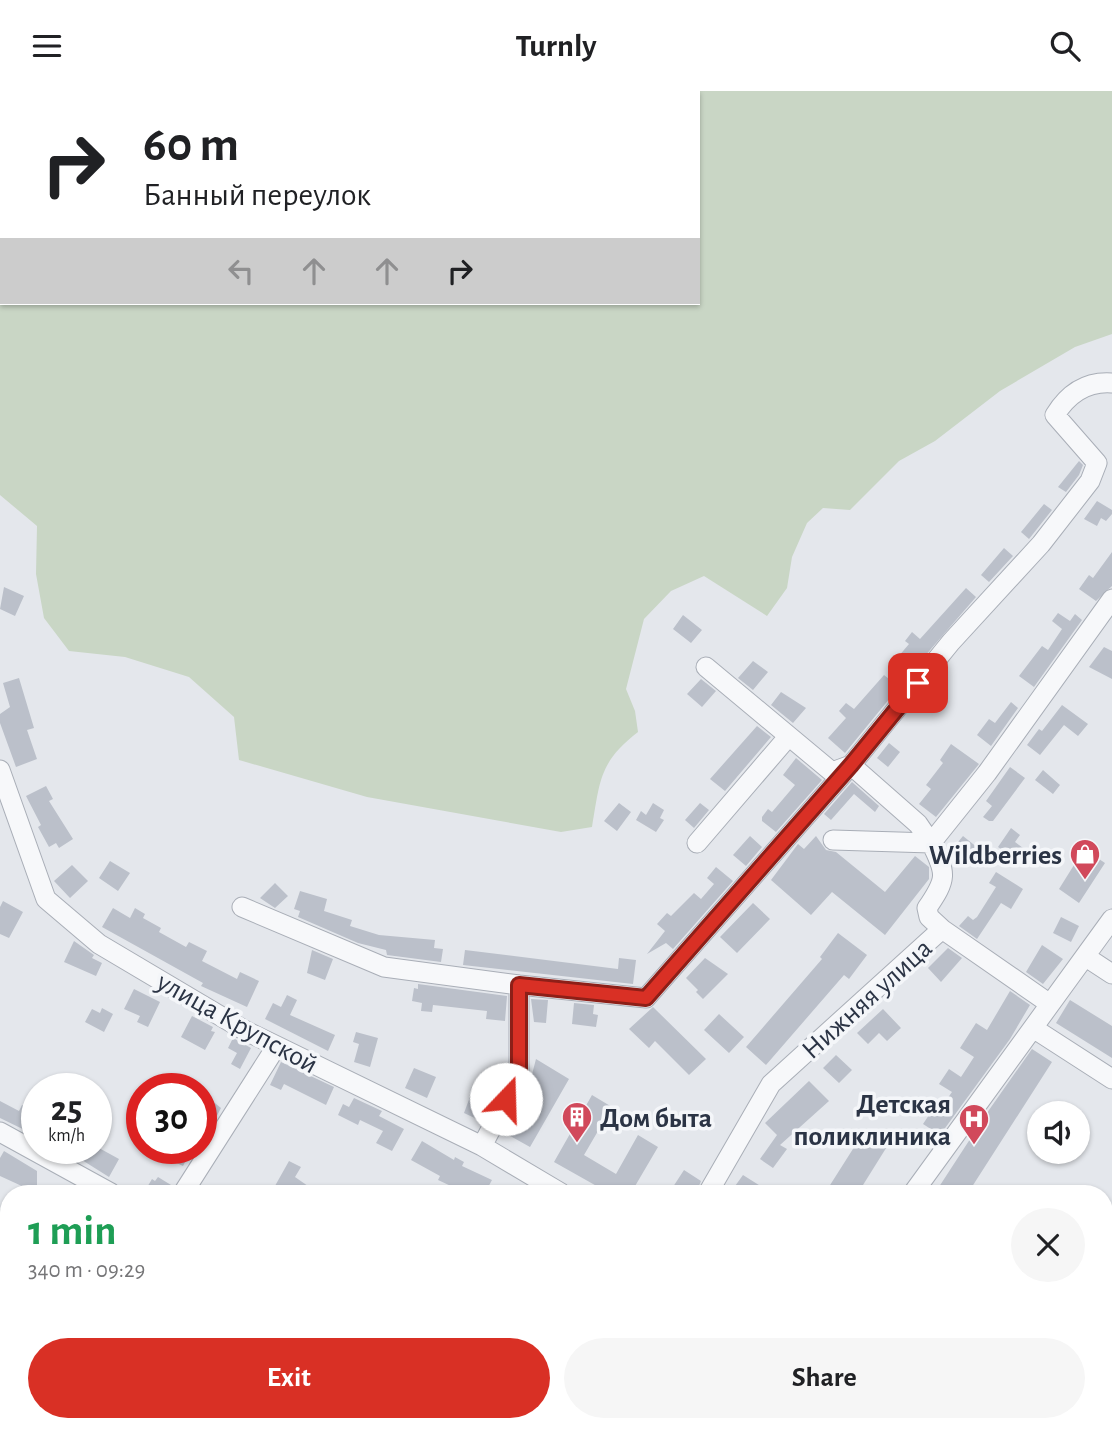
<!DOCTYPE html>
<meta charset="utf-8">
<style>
:root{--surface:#fff;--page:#f6f6f6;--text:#202124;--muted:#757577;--accent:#d93025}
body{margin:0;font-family:"Alegreya Sans",sans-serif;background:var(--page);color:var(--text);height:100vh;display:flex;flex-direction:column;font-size:26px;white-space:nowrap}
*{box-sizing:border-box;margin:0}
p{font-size:23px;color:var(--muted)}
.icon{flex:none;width:38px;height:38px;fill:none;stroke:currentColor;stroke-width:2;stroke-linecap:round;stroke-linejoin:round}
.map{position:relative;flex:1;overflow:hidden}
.sheet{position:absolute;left:0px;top:1094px;width:1113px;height:247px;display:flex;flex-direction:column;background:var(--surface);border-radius:28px 28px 0 0;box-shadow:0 2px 5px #0004}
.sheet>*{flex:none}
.top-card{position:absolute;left:0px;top:0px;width:700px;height:214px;box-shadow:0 2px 5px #0004;background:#fff;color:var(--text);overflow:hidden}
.fabs{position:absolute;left:1027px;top:1010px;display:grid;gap:14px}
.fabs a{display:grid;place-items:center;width:63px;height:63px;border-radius:50%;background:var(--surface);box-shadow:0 2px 5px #0004;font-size:35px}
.speed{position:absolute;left:21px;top:982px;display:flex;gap:14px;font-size:35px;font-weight:700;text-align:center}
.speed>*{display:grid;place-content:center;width:91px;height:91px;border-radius:50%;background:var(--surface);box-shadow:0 2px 5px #0004;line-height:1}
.speed small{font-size:18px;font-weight:400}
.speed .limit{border:10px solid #d22;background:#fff;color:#111}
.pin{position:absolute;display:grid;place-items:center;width:60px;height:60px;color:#fff;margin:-30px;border-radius:14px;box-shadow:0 4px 10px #0006}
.me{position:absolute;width:77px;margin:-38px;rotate:21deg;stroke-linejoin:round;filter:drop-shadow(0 0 5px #0008)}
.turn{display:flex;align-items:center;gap:24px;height:147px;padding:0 28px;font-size:32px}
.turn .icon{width:91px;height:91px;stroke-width:2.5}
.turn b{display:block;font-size:49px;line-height:60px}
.lanes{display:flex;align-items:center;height:66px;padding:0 28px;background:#0003;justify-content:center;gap:35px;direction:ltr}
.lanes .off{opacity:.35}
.round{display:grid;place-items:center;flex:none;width:74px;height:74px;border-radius:37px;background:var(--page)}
.overview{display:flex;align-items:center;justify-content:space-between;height:119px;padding:0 28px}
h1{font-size:42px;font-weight:600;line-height:52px;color:#1e9e55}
.primary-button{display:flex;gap:14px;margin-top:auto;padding:14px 28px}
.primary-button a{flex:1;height:80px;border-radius:42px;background:var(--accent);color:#fff;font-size:28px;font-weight:600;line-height:80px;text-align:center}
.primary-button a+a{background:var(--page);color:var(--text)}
header{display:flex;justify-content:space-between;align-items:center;height:91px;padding:0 28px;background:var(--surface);font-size:32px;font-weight:600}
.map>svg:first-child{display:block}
.built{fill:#d2d6de}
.green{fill:#c9d6c5;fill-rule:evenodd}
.building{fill:#bbc0ca}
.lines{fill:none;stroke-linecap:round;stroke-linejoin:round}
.minor-casing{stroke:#a9aeb7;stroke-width:21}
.major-casing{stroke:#a3abb8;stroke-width:26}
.minor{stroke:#f7f8fa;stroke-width:19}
.major{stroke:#fff;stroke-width:24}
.route-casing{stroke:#8d1f18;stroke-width:18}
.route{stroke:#d93025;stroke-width:12}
.labels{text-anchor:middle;stroke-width:7;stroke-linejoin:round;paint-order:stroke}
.poi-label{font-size:28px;font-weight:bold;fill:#2b3445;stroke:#f4f6f9;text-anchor:end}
.street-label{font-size:28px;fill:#2b3445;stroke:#f4f6f9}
</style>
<header><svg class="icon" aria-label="menu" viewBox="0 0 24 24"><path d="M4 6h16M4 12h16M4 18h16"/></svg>Turnly<svg class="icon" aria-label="search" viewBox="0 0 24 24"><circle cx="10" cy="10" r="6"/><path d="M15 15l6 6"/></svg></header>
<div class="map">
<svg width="1112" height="1339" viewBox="0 0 1112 1339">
<rect width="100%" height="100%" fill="#e4e7ec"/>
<!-- built -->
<path class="built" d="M138 1332H204L203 1339H133Z"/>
<!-- green -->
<path class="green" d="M0 0H1112V243L1075 256 1000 300 935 350 899 370 850 419 823 417 807 432 792 466 787 497 767 525 704 485 671 500 644 528 626 598 635 620 638 641C599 671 600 690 592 736L561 741 367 706 239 669 234 626 189 586 125 566 69 560 44 527 36 483 37 435 0 404ZM2 2H698V212H2Z
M777 1332H1002L1005 1339H786Z"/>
<!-- building -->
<path class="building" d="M1079 370 1083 374 1079 384 1066 401 1058 396Z
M1097 410 1112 419V423L1106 430 1101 427 1097 435 1084 428Z
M1044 413 1052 419 1029 448 1021 441Z
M1004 457 1013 465 989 491 981 484Z
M1112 461V495L1096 510 1079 498 1089 484 1093 487Z
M4 496 24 505 15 525 0 518Z
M966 497 976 506 911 581 898 566 909 553 905 550 912 541 920 548Z
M1058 522 1070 530 1075 523 1082 529 1034 596 1019 585 1042 555 1048 559 1062 538 1052 530Z
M683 524 702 539 691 552 673 538Z
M1104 556 1112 560V588L1089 576Z
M753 570 768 581 753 599 738 587Z
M884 584 899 596 845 662 828 647 846 627 839 620 846 612 854 618Z
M19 587 34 637 27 639 37 668 16 676 0 632V623L10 616 3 592Z
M701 588 716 600 702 616 687 603Z
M781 601 806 617 793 632 771 614Z
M1011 611 1018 617 991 655 977 644 989 628 995 632Z
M1062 614 1088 633 1078 645 1064 634 1040 664 1027 654 1039 638 1042 640Z
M757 635 771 646 725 700 710 688Z
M889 652 900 661 888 676 877 667Z
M951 653 979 673 936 726 919 713 931 698 926 694 943 672 940 669Z
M796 667 822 689 776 741 762 730V726L768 718 772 721 795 694 783 684Z
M1010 676 1025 687 993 730H989L983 726 992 715 986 710Z
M1043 679 1060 694 1053 703 1035 689Z
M852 691 879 715 875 721 854 703 831 729 824 723Z
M46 695 53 708 49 710 73 748 59 757 56 752 49 756 38 736 41 734 26 705Z
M619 712 631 721 617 740 604 730Z
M653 712 664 719 660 727 664 729 656 741 636 729 641 720 646 724Z
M700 712 709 719 694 737 685 729Z
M1011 737 1020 744 1015 751 1023 757 1015 768 998 756Z
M750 745 762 756 746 775 733 764Z
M816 745 826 759 836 761 885 801 915 765 929 776V788L885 844 832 801 811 824 771 789 798 753 804 758Z
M963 745 978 757 966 772 961 768 958 772 949 762Z
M1084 758 1105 772 1079 812 1059 798Z
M110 770 130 782 118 800 99 787Z
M72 774 88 790 70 807 54 790Z
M716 776 733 790 673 858 666 852 647 863 665 840 657 833 667 822 671 825 694 802 701 808 714 793 707 787Z
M996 781 1023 798 1011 818 1001 812 977 848 959 835 968 825 973 829 977 826 996 796 989 792Z
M275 792 288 805 275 817 260 807Z
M300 800 327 808 324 820 352 829 350 835 379 844 435 849 434 857 443 858 441 871 387 864 386 859 358 852 298 826 300 820 294 818Z
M3 810 23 821 9 847 0 843V816Z
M753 812 770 828 737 862 720 846Z
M113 817 130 827 135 817 145 823 143 827 161 837 159 841 186 856 189 851 207 860 202 870 237 888 240 881 259 890 247 916 201 895 203 892 102 836Z
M1061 826 1079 835 1071 851 1053 842Z
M838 842 867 864 849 888 844 884 766 974 746 956 822 868 820 866Z
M74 850 94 864 92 867 102 872 96 885 64 871Z
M1042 854 1063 868 1043 893 1026 881Z
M948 857 962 867 941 891 928 877Z
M312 859 333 868 325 889 307 882Z
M465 859 618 878 619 867 636 869 633 893 463 874Z
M705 867 728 883 703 908 696 901 698 899 686 887Z
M418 893 507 905 505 930 486 928 487 920 433 914 432 921 421 920 422 912 412 910 414 897 418 898Z
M134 898 160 911 148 936 137 931 140 925 124 918Z
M1010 900 1030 914 1010 948 940 1044 923 1033 935 1015 940 1018 952 1001 939 993 949 978 961 986 974 966 960 957 976 932 987 939Z
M287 904 297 909 290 924 335 944 328 960 265 928 273 912 281 916Z
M531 908 548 909 546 932 534 931Z
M1070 909 1112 935V967L1056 932Z
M574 912 594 914 593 923 598 924 596 936 572 933Z
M653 916 706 968 689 984 655 950 649 957 629 938Z
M102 917 113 923 104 941 85 931 92 918 100 922Z
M883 918 901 937 887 950 879 942 868 953 857 942Z
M719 923 744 946 729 962 704 939Z
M192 925 213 936 211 940 215 941 205 959 181 946Z
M356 941 378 947 370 976 354 971 359 953 353 951Z
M233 947 251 957 240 978 231 973 237 962 228 957Z
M1032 958 1052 971 968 1102H935L989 1019Z
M836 964 852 979 839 992 823 977Z
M536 968 569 988 530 1056 503 1041 530 991Z
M281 971 334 996 326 1014 284 993 281 999 270 994Z
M414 977 436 986 427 1007 405 997Z
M809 990 829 1010 780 1054 787 1058 773 1077 760 1068 777 1044 765 1032Z
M201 1001 221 1017 212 1034 203 1029 201 1033Z
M592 1004 612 1016 584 1064 616 1083 638 1044 658 1056 631 1102H609L554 1071Z
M470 1006 488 1013 481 1030 464 1022Z
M354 1007 382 1020 379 1025 404 1038 392 1060 376 1052 383 1040 360 1029 358 1034 338 1024 343 1013 349 1016Z
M0 1010 19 1020 22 1014 37 1021V1045L0 1027Z
M865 1039 888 1054 858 1102H825Z
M422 1050 454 1069 455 1066 464 1071 462 1075 492 1089 485 1102H466L438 1089 440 1085 411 1069Z
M89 1057H99L119 1068 109 1086 82 1069Z
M145 1057H181L190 1061 183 1075Z
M4 1060 37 1080V1102L0 1085V1067Z
M289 1070 301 1076 295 1086 318 1102H271Z
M684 1079 701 1090 696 1102H669Z
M743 1084 762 1096 758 1102H730Z
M158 1086 171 1094 166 1102H154L146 1098 152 1088 155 1090Z"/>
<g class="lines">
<!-- minor casing -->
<g class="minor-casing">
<path id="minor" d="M706 576 832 681 851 674 918 733 931 752 833 749
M0 679 46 808 99 853 244 939 482 1055 561 1102
M697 752 788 646
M242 816 384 876 519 894 646 907 851 674 951 551 1041 453 1090 390 1097 372 1055 324C1068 303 1086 290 1112 292
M942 838 1050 913
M1086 866 1112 883
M1033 937 1112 988
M0 1041 111 1102
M482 1055 519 985V894
M183 1102 276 956
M708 1102 771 993 942 838 929 826 927 817C947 788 947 783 931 752L987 682 1112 508
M913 1102 1112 828
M339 1339 340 1332"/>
</g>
<!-- major casing -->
<g class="major-casing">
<path id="major" d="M0 1242 9 1243
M1104 1266 1112 1255
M675 1332 728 1339
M1068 1332 1105 1339
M746 1339 750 1332
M1038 1339 1043 1332"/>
</g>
<!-- minor -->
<use href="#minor" class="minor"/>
<!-- major -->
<use href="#major" class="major"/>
</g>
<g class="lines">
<!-- route casing -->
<g class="route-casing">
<path id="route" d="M506 1008 519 985V894L646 907 851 674 918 592"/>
</g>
<!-- route -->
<use href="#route" class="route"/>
</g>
<!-- icons -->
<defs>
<g id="shop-pin" transform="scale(1.575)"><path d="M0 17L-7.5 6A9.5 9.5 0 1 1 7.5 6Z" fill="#d1495b" stroke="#f4f6f9"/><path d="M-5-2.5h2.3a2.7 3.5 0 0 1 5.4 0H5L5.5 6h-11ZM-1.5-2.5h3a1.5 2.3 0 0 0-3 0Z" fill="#fff"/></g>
<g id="building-pin" transform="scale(1.575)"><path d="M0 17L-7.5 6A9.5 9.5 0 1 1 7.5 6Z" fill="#d1495b" stroke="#f4f6f9"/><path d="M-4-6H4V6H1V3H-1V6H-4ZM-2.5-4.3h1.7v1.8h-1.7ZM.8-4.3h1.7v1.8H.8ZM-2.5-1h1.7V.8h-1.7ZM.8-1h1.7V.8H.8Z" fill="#fff"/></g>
<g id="hospital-pin" transform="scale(1.575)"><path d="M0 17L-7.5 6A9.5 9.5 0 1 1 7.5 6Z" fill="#d1495b" stroke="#f4f6f9"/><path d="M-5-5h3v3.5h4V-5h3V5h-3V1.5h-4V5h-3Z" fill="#fff"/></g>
</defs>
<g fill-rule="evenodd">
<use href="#shop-pin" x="1085" y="763"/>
<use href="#building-pin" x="577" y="1026"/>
<use href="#hospital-pin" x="974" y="1028"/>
</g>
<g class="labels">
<!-- poi labels -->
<g class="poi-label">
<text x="1062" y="773">Wildberries</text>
<text x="951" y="1022">Детская<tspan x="951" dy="32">поликлиника</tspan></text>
<text x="600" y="1036" text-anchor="start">Дом быта</text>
</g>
<!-- street labels -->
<g class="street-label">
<text transform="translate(866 907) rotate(-42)" y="10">Нижняя улица</text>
<text transform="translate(238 931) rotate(29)" y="10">улица Крупской</text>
</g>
</g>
</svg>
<div class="fabs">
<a><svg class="icon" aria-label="sound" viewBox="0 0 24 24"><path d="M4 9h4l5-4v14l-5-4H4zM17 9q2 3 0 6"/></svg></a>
</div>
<div class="speed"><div>25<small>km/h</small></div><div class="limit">30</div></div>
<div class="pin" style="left:918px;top:592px;background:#d93025"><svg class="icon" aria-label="arrive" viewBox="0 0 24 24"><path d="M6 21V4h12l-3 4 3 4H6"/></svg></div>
<svg class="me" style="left:506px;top:1008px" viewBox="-20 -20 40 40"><circle r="19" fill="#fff"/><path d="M0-13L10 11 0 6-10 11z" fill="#d93025"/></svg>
<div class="top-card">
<div class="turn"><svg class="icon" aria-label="right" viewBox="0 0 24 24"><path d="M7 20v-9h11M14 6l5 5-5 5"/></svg><div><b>60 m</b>Банный переулок</div></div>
<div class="lanes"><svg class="icon off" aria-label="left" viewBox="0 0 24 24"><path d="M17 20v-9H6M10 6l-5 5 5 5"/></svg><svg class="icon off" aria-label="ahead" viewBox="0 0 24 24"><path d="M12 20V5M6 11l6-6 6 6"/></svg><svg class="icon off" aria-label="ahead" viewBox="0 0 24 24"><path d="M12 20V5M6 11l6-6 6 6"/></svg><svg class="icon" aria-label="right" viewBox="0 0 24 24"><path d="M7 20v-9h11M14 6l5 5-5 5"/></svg></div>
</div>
<section class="sheet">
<div class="overview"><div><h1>1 min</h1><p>340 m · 09:29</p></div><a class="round"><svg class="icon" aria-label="close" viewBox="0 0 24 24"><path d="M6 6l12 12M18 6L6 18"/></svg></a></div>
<div class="primary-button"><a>Exit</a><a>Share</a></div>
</section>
</div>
